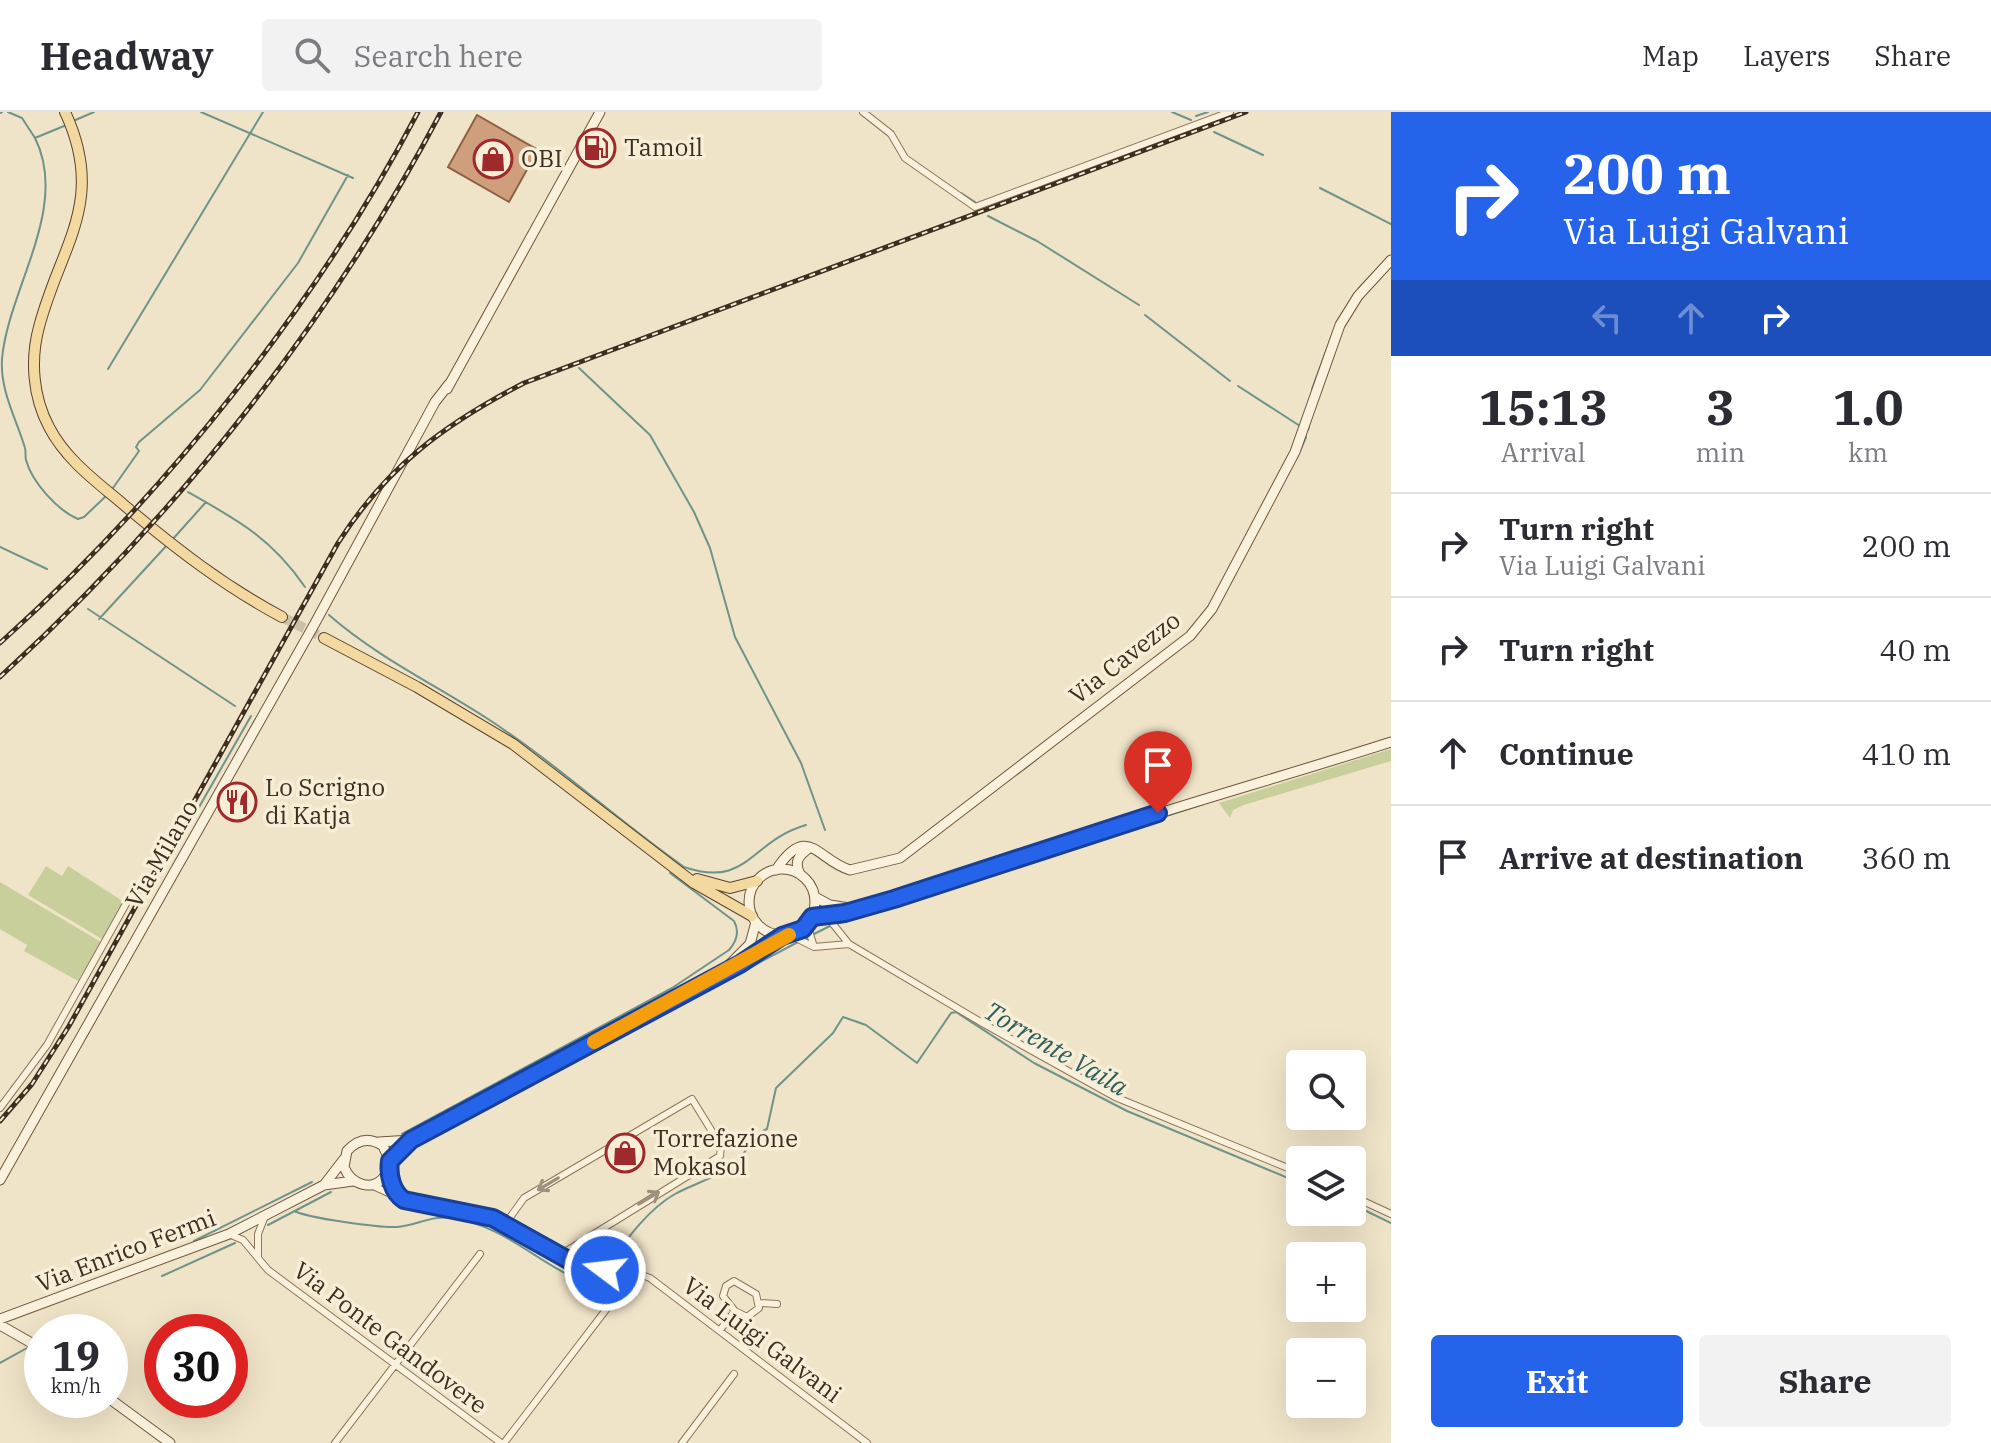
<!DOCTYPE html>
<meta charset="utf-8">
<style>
:root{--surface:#fff;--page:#f2f2f3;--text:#2b2b33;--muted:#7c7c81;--line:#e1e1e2;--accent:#2563eb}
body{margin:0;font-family:"IBM Plex Serif",serif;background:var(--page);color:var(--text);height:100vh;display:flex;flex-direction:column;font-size:30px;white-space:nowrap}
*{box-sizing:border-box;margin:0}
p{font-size:26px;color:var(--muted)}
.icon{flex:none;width:44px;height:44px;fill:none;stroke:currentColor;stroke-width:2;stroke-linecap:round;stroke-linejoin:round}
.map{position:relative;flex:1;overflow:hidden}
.details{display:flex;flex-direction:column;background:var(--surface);width:600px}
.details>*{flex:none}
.guide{background:#2563eb;color:#fff;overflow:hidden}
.tools{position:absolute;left:1286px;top:938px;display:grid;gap:16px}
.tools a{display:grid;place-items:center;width:80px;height:80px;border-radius:8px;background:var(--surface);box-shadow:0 8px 32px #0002;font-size:40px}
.speed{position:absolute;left:24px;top:1202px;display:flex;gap:16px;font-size:40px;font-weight:700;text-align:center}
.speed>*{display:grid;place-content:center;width:104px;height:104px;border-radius:50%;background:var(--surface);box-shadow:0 8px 32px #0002;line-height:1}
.speed small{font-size:20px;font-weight:400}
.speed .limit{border:12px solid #d22;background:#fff;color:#111}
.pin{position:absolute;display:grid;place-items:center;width:68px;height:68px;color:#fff;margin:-82px -34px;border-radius:50% 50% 50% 0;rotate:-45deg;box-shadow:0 0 8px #0007}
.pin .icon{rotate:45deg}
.me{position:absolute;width:88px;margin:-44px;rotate:285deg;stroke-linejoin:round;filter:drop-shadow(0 0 6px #0008)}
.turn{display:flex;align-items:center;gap:28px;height:168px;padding:0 40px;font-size:36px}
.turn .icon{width:104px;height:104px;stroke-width:2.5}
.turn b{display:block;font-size:56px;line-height:68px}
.lanes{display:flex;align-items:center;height:76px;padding:0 40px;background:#0003;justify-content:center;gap:40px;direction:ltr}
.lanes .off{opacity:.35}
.eta{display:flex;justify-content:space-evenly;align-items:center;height:136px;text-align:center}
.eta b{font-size:48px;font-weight:700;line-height:56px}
.action{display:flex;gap:16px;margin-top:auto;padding:16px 40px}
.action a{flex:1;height:92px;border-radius:8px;background:var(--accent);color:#fff;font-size:32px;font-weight:700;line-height:92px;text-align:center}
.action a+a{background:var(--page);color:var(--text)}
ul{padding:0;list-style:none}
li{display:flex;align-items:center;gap:24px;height:104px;padding:0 40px;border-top:2px solid var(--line)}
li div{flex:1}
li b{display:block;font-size:30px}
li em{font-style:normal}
header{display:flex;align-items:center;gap:48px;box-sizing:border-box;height:112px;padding:0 40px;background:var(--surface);border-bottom:2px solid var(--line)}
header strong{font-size:38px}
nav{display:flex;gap:44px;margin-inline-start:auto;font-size:28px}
.search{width:560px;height:72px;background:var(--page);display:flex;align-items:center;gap:20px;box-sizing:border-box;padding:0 28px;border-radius:8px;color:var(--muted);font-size:30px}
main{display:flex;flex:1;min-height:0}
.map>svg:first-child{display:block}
.green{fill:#c9cf9b}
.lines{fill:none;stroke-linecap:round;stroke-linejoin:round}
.stream{stroke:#6f938a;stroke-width:2}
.building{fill:#cf9f7d;stroke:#8d5f41;stroke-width:2}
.primary-tunnel{stroke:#ccc0a6;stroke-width:10;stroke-dasharray:10 5;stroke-linecap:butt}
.street-casing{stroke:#8d765c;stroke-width:8}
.secondary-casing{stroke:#6f573f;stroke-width:11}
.primary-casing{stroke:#5b4430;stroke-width:12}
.street{stroke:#faf1dc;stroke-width:6}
.secondary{stroke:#faf1dc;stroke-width:9}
.primary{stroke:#f3d9a0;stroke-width:10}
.rail-casing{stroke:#3d2e20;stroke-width:5}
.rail{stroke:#f7eed8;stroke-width:2;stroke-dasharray:6;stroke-linecap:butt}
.oneway{stroke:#9c907e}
.route-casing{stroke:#184099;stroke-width:20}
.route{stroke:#2563eb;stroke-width:14}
.slow{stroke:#f59e0b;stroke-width:14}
.labels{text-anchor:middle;stroke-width:7;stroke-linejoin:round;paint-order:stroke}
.poi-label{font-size:24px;fill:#3d2e20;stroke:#f7eed8;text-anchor:start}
.street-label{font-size:24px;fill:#3d2e20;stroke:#f7eed8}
.water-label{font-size:26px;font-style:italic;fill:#2f5d5a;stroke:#f7eed8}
</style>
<header>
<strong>Headway</strong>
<div class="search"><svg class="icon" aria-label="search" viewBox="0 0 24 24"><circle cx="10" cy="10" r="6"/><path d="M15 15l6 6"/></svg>Search here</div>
<nav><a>Map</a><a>Layers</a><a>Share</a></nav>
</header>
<main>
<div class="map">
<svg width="1391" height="1331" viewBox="0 0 1391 1331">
<rect width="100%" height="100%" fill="#f0e4c8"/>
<!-- green -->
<path class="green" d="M1391 637V649L1244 693 1233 698 1230 706 1219 691Z
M46 754 62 764 68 754 121 788V794L102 827 28 783Z
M0 770 101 830 78 869 24 839 27 833 0 817Z"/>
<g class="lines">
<!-- stream -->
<path class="stream" d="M8 0 22 6 35 26 64 14
M201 0 353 66
M1172 0 1191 8
M0 1 2 0
M1196 4 1208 0
M73 9 94 0
M1214 20 1263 43
M35 26C70 96 8 177 2 247 0 279 16 306 25 336 26 339 25 344 26 348 32 370 57 398 78 407L84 405 106 384
M1320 76 1391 112
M961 81 975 90
M988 104 1037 129 1139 193
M1359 176 1379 155
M1145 203 1230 269
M579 256 650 323 694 400 710 436 735 525 801 651 825 718
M108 257 263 0
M1238 274 1300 314
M1312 277 1332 223
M1308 318 1309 315
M1300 339 1306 325
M113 376 139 339 136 335 139 330 200 278 298 151 348 63
M188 380C238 408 272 427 305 475
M172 428 206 390
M0 435 47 457
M88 497 235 594
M329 503C377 545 434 572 488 607 557 652 617 708 684 755 748 777 750 729 806 713
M99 507 168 432
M1024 657 1038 646
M194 704 251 604
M1042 745 1203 692
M836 812 891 794
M804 827 830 814
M402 1022 672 876 729 838C737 829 740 820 734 809L670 761
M412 1035 798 830
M1352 1092 1391 1111
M294 1099C308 1106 380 1116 397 1115 415 1114 432 1103 451 1106 505 1113 538 1152 587 1172L597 1168C619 1139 643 1100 675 1082 695 1071 717 1066 735 1051 751 1039 744 1027 767 1017L776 976 833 921 843 905 866 913 917 951 951 901 956 900 1034 951 1127 999 1300 1071
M268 1113 331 1080
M194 1129 312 1070
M162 1164 235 1131
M0 1251 27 1236"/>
</g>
<!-- building -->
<path class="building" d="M477 3 538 38 509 90 448 55Z"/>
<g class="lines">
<!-- primary-tunnel -->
<path class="primary-tunnel" d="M282 505 324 526"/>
<!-- street casing -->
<g class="street-casing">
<path id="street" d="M863 0 891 22 905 46 975 95 1230 0
M807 812 814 835
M833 812 849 832
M790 823 814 835 849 832 984 912 1115 985 1300 1061
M0 996 47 933 127 790
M389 1058 398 1084
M373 1074 411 1091 493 1106 579 1154 622 1160 631 1165
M1352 1084 1391 1102
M506 1111 524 1086 692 987 721 1034 720 1044 560 1143
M229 1122 243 1128 268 1158 501 1331
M258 1145V1122L265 1104
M760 1191 777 1192
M720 1218 735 1199 747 1205 759 1196 756 1182 734 1169 726 1174 723 1184 735 1199
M335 1331 480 1142
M504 1331 631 1165 639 1162 650 1166 867 1331
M682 1331 734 1262"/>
</g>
<!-- secondary casing -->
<g class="secondary-casing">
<path id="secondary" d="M447 277 600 0
M749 790a33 33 0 1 1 66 0a33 33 0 1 1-66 0Z
M776 758C808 710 817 748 850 758L900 746 1190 524 1212 497 1295 340 1340 213 1358 184 1391 148
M800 762C794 750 798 744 809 736
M815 785 830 793 849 796
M812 805C900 794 997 755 1081 726 1184 692 1288 663 1391 630
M727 855 750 832 756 810
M379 1030 411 1028
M390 1049 383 1034C370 1025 358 1027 347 1039L344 1055C351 1072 372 1081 385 1064 390 1059 389 1052 392 1046 397 1039 404 1034 411 1028L740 852 782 824
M0 1068 314 513 435 290 449 272
M324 1073 344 1047
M0 1207 229 1122 324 1073 353 1069
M0 1213 42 1237
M110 1287 170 1331"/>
</g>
<!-- primary casing -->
<g class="primary-casing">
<path id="primary" d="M65 0C107 90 60 134 39 215 30 248 33 285 49 315 66 348 97 370 124 393 175 436 224 474 282 505
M324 526 417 575 513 632 694 771 752 804
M697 767 730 776 757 769"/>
</g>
<!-- street -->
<use href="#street" class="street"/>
<!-- secondary -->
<use href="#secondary" class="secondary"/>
<!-- primary -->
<use href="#primary" class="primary"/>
<!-- rail casing -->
<g class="rail-casing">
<path id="rail" d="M0 531C163 385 316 194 418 0
M0 565C176 404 329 212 441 0
M0 1009 32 972 69 914 338 431C387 354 445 312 524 271L1246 0"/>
</g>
<!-- rail -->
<use href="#rail" class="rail"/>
</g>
<!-- one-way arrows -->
<defs><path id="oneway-shaft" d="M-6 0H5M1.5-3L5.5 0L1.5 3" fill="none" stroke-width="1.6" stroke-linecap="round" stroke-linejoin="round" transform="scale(2)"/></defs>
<g class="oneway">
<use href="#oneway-shaft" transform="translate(548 1072) rotate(149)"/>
<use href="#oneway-shaft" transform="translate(649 1086) rotate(-31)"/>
</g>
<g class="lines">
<!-- route casing -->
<g class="route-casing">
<path id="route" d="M605 1158 579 1154 493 1106 404 1088C392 1080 388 1063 390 1049L411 1028 740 852 782 824 803 817 812 805 845 801 894 787 1158 701"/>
</g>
<!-- route -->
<use href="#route" class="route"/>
<!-- slow -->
<path class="slow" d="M594 930 789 823"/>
</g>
<!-- icons -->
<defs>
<g id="fuel-ring" transform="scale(2)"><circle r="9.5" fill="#f7eed8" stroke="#9e2a2b" stroke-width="1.5"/><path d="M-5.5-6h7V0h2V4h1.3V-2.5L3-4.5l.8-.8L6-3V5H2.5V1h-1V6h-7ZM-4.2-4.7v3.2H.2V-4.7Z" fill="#9e2a2b"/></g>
<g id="shop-ring" transform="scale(2)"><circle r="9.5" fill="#f7eed8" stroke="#9e2a2b" stroke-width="1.5"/><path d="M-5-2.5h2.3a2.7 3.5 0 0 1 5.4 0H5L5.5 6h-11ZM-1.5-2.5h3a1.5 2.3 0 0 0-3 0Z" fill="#9e2a2b"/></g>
<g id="restaurant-ring" transform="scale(2)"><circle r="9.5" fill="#f7eed8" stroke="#9e2a2b" stroke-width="1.5"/><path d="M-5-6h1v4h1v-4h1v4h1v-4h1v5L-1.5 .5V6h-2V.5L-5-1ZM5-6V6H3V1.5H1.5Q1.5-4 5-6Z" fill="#9e2a2b"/></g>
</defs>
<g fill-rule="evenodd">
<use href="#fuel-ring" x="596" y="36"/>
<use href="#shop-ring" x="493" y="47"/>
<use href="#restaurant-ring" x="237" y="690"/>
<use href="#shop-ring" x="625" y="1041"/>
</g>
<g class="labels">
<!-- poi labels -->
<g class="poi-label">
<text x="624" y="44">Tamoil</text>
<text x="521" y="55">OBI</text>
<text x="265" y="684">Lo Scrigno<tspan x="265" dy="28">di Katja</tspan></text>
<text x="653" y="1035">Torrefazione<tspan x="653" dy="28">Mokasol</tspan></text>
</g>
<!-- street labels -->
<g class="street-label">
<text transform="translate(1125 546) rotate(-38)" y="8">Via Cavezzo</text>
<text transform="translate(162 742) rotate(-60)" y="8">Via Milano</text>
<text transform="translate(126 1139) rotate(-21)" y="8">Via Enrico Fermi</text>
<text transform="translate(390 1226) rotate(37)" y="8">Via Ponte Gandovere</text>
<text transform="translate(762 1228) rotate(37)" y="8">Via Luigi Galvani</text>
</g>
<!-- water labels -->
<g class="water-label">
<text transform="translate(1056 937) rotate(30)" y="9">Torrente Vaila</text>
</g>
</g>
</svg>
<div class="tools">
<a><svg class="icon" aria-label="search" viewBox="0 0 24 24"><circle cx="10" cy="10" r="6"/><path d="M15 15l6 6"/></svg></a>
<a><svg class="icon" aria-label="layers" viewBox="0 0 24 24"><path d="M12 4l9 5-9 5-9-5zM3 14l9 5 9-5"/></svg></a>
<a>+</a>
<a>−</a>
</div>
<div class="speed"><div>19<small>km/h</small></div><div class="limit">30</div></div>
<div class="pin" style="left:1158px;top:701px;background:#d93025"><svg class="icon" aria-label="arrive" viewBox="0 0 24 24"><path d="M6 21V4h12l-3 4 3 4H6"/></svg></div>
<svg class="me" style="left:605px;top:1158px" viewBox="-20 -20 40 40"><circle r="17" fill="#2563eb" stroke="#fff" stroke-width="3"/><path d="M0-11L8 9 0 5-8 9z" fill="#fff"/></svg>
</div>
<section class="details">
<div class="guide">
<div class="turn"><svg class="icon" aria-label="right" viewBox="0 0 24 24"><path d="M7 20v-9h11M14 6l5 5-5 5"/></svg><div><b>200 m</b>Via Luigi Galvani</div></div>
<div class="lanes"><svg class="icon off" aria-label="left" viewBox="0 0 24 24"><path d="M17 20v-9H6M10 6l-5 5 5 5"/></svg><svg class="icon off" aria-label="ahead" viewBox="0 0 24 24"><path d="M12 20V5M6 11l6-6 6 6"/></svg><svg class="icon" aria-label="right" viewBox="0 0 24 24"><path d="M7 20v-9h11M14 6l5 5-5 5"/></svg></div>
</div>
<div class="eta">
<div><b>15:13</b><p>Arrival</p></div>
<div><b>3</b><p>min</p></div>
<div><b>1.0</b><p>km</p></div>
</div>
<ul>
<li><svg class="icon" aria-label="right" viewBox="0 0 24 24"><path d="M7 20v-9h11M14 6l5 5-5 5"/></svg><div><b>Turn right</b><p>Via Luigi Galvani</p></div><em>200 m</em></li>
<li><svg class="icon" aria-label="right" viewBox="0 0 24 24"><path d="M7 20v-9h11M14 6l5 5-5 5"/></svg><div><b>Turn right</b></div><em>40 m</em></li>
<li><svg class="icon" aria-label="ahead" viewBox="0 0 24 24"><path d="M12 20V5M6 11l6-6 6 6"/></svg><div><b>Continue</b></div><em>410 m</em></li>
<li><svg class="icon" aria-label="arrive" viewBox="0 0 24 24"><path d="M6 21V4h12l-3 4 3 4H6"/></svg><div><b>Arrive at destination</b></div><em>360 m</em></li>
</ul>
<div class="action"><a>Exit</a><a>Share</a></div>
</section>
</main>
